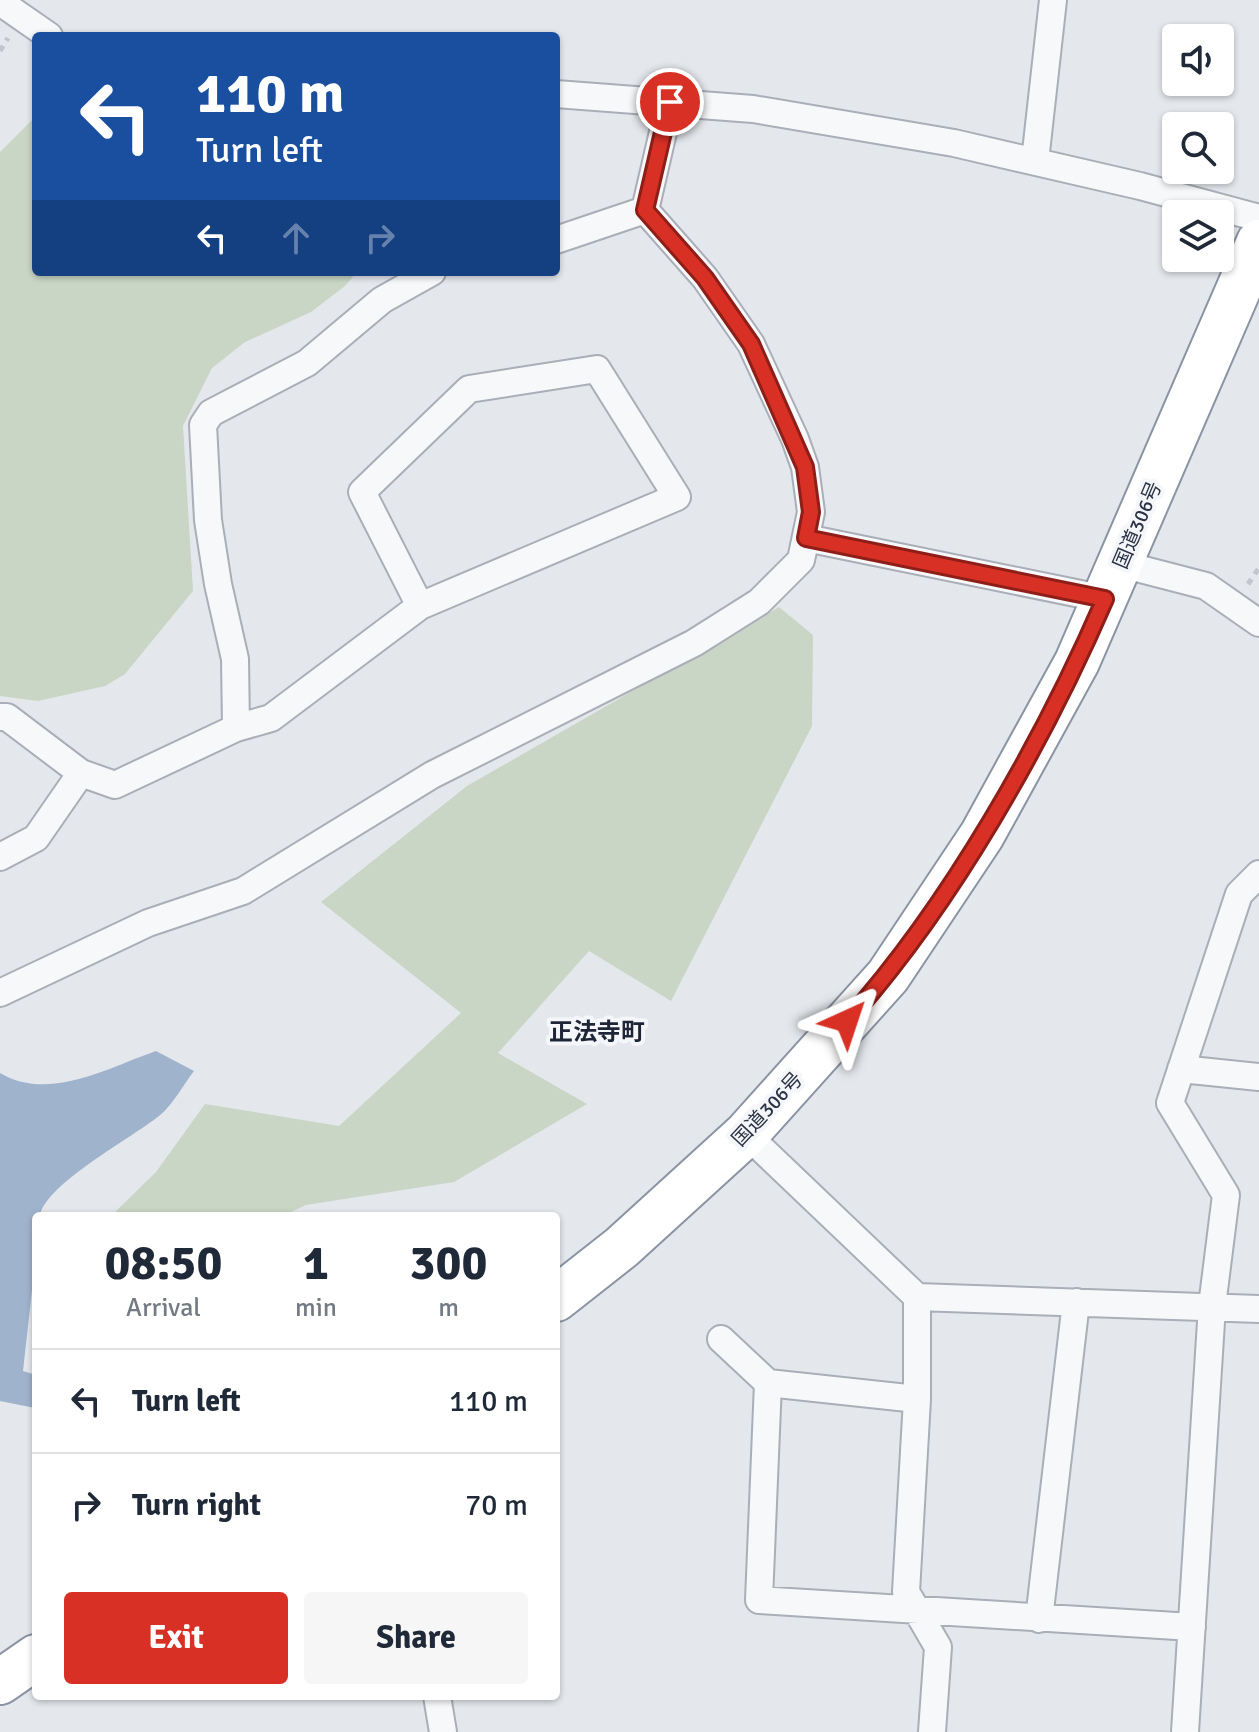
<!DOCTYPE html>
<meta charset="utf-8">
<style>
:root{--surface:#fff;--page:#f6f6f7;--text:#1f2937;--muted:#747a83;--line:#e0e1e3;--accent:#d93025}
body{margin:0;font-family:Signika,"Noto Sans JP",sans-serif;background:var(--page);color:var(--text);height:100vh;display:flex;flex-direction:column;font-size:30px;white-space:nowrap}
*{box-sizing:border-box;margin:0}
p{font-size:26px;color:var(--muted)}
.icon{flex:none;width:44px;height:44px;fill:none;stroke:currentColor;stroke-width:2;stroke-linecap:round;stroke-linejoin:round}
.map{position:relative;flex:1;overflow:hidden}
.panel{position:absolute;left:32px;top:1212px;width:528px;height:488px;display:flex;flex-direction:column;background:var(--surface);border-radius:8px;box-shadow:0 2px 6px #0004}
.panel>*{flex:none}
.hud{position:absolute;left:32px;top:32px;width:528px;height:244px;border-radius:8px;box-shadow:0 2px 6px #0004;background:#1a4fa0;color:#fff;overflow:hidden}
.fabs{position:absolute;left:1162px;top:24px;display:grid;gap:16px}
.fabs a{display:grid;place-items:center;width:72px;height:72px;border-radius:8px;background:var(--surface);box-shadow:0 2px 6px #0004;font-size:40px}
.pin{position:absolute;display:grid;place-items:center;width:68px;height:68px;color:#fff;margin:-34px;border:4px solid #fff;border-radius:50%;box-shadow:0 2px 8px #0007}
.me{position:absolute;width:88px;margin:-44px;rotate:42deg;stroke-linejoin:round;filter:drop-shadow(0 0 6px #0008)}
.turn{display:flex;align-items:center;gap:28px;height:168px;padding:0 32px;font-size:36px}
.turn .icon{width:104px;height:104px;stroke-width:2.5}
.turn b{display:block;font-size:56px;line-height:68px}
.lanes{display:flex;align-items:center;height:76px;padding:0 32px;background:#0003;justify-content:center;gap:40px;direction:ltr}
.lanes .off{opacity:.35}
.eta{display:flex;justify-content:space-evenly;align-items:center;height:136px;text-align:center}
.eta b{font-size:48px;font-weight:700;line-height:56px}
.cta{display:flex;gap:16px;margin-top:auto;padding:16px 32px}
.cta a{flex:1;height:92px;border-radius:8px;background:var(--accent);color:#fff;font-size:32px;font-weight:700;line-height:92px;text-align:center}
.cta a+a{background:var(--page);color:var(--text)}
ul{padding:0;list-style:none}
li{display:flex;align-items:center;gap:24px;height:104px;padding:0 32px;border-top:2px solid var(--line)}
li div{flex:1}
li b{display:block;font-size:30px}
li em{font-style:normal}
.map>svg:first-child{display:block}
.green{fill:#c9d6c5}
.water{fill:#9fb4cc}
.lines{fill:none;stroke-linecap:round;stroke-linejoin:round}
.street-casing{stroke:#a9aeb7;stroke-width:30}
.highway-casing{stroke:#8b94a3;stroke-width:48}
.path{stroke:#c2c5cb;stroke-width:5;stroke-dasharray:6 6;stroke-linecap:butt}
.street{stroke:#f7f8fa;stroke-width:26}
.highway{stroke:#fff;stroke-width:44}
.route-casing{stroke:#8d1f18;stroke-width:20}
.route{stroke:#d93025;stroke-width:14}
.labels{text-anchor:middle;stroke-width:8;stroke-linejoin:round;paint-order:stroke}
.street-label{font-size:20px;fill:#2b3445;stroke:#f4f6f9}
.quarter-label{font-size:24px;font-weight:bold;fill:#1d2536;stroke:#f4f6f9}
</style>
<div class="map">
<svg width="1259" height="1732" viewBox="0 0 1259 1732">
<rect width="100%" height="100%" fill="#e4e7ec"/>
<!-- green -->
<path class="green" d="M36 116V272H357L345 286 311 312 245 342 212 368 183 426 193 591 125 674 105 686 38 701 0 696V152Z
M779 607 813 635 812 726 671 1001 589 951 498 1053 587 1104 454 1182 306 1205 282 1216H111L156 1172 205 1104 339 1126 461 1013 321 902 467 786Z"/>
<!-- water -->
<path class="water" d="M156 1051 194 1071C183 1085 173 1105 159 1116 133 1137 44 1185 40 1216H36V1254L23 1371 36 1375 35 1408 0 1401V1073C49 1102 107 1068 156 1051Z"/>
<g class="lines">
<!-- street casing -->
<g class="street-casing">
<path id="street" d="M0 2 49 36
M556 94 753 109 954 143 1140 186 1259 218
M1035 161 1053 0
M645 210 670 102
M556 240 645 210
M806 538 1105 599
M1121 564 1206 586 1259 623
M0 717H7L81 773 115 785 236 728 235 659 218 584 208 520 203 425 211 413 307 363 382 300 432 272
M236 728 271 718 420 606 677 497 597 369 469 389 362 492 420 606
M0 857 36 838 81 773
M0 993 148 923 243 891 432 775 694 643 759 602 801 560 811 512 805 467 795 439 751 344 705 278 645 210
M1181 1069 1259 1077
M746 1134 917 1297 1259 1309
M917 1297V1399L906 1592 938 1647 932 1732
M721 1339 768 1383
M917 1399 768 1383 759 1600 1192 1627
M1039 1619 1076 1302
M437 1696 443 1732
M1185 1732 1212 1306 1226 1195 1170 1103 1239 894 1259 874"/>
</g>
<!-- highway casing -->
<g class="highway-casing">
<path id="highway" d="M556 1299 622 1247 746 1134 888 976 982 835 1077 662 1259 242
M0 1682 36 1657"/>
</g>
<!-- path -->
<path class="path" d="M0 51 8 38
M1248 584 1259 568"/>
<!-- street -->
<use href="#street" class="street"/>
<!-- highway -->
<use href="#highway" class="highway"/>
</g>
<g class="lines">
<!-- route casing -->
<g class="route-casing">
<path id="route" d="M670 102 645 210 705 278 751 344 805 467 811 512 806 538 1105 599C1043 742 951 905 847 1021"/>
</g>
<!-- route -->
<use href="#route" class="route"/>
</g>
<g class="labels">
<!-- street labels -->
<g class="street-label">
<text transform="translate(1137 525) rotate(-67)" y="7">国道306号</text>
<text transform="translate(767 1109) rotate(-47)" y="7">国道306号</text>
</g>
<!-- quarter labels -->
<g class="quarter-label">
<text x="597" y="1040">正法寺町</text>
</g>
</g>
</svg>
<div class="fabs">
<a><svg class="icon" aria-label="sound" viewBox="0 0 24 24"><path d="M4 9h4l5-4v14l-5-4H4zM17 9q2 3 0 6"/></svg></a>
<a><svg class="icon" aria-label="search" viewBox="0 0 24 24"><circle cx="10" cy="10" r="6"/><path d="M15 15l6 6"/></svg></a>
<a><svg class="icon" aria-label="layers" viewBox="0 0 24 24"><path d="M12 4l9 5-9 5-9-5zM3 14l9 5 9-5"/></svg></a>
</div>
<div class="pin" style="left:670px;top:102px;background:#d93025"><svg class="icon" aria-label="arrive" viewBox="0 0 24 24"><path d="M6 21V4h12l-3 4 3 4H6"/></svg></div>
<svg class="me" style="left:847px;top:1021px" viewBox="-20 -20 40 40"><path d="M0-17L14 15 0 8-14 15z" fill="#d93025" stroke="#fff" stroke-width="4"/></svg>
<div class="hud">
<div class="turn"><svg class="icon" aria-label="left" viewBox="0 0 24 24"><path d="M17 20v-9H6M10 6l-5 5 5 5"/></svg><div><b>110 m</b>Turn left</div></div>
<div class="lanes"><svg class="icon" aria-label="left" viewBox="0 0 24 24"><path d="M17 20v-9H6M10 6l-5 5 5 5"/></svg><svg class="icon off" aria-label="ahead" viewBox="0 0 24 24"><path d="M12 20V5M6 11l6-6 6 6"/></svg><svg class="icon off" aria-label="right" viewBox="0 0 24 24"><path d="M7 20v-9h11M14 6l5 5-5 5"/></svg></div>
</div>
<section class="panel">
<div class="eta">
<div><b>08:50</b><p>Arrival</p></div>
<div><b>1</b><p>min</p></div>
<div><b>300</b><p>m</p></div>
</div>
<ul>
<li><svg class="icon" aria-label="left" viewBox="0 0 24 24"><path d="M17 20v-9H6M10 6l-5 5 5 5"/></svg><div><b>Turn left</b></div><em>110 m</em></li>
<li><svg class="icon" aria-label="right" viewBox="0 0 24 24"><path d="M7 20v-9h11M14 6l5 5-5 5"/></svg><div><b>Turn right</b></div><em>70 m</em></li>
</ul>
<div class="cta"><a>Exit</a><a>Share</a></div>
</section>
</div>
